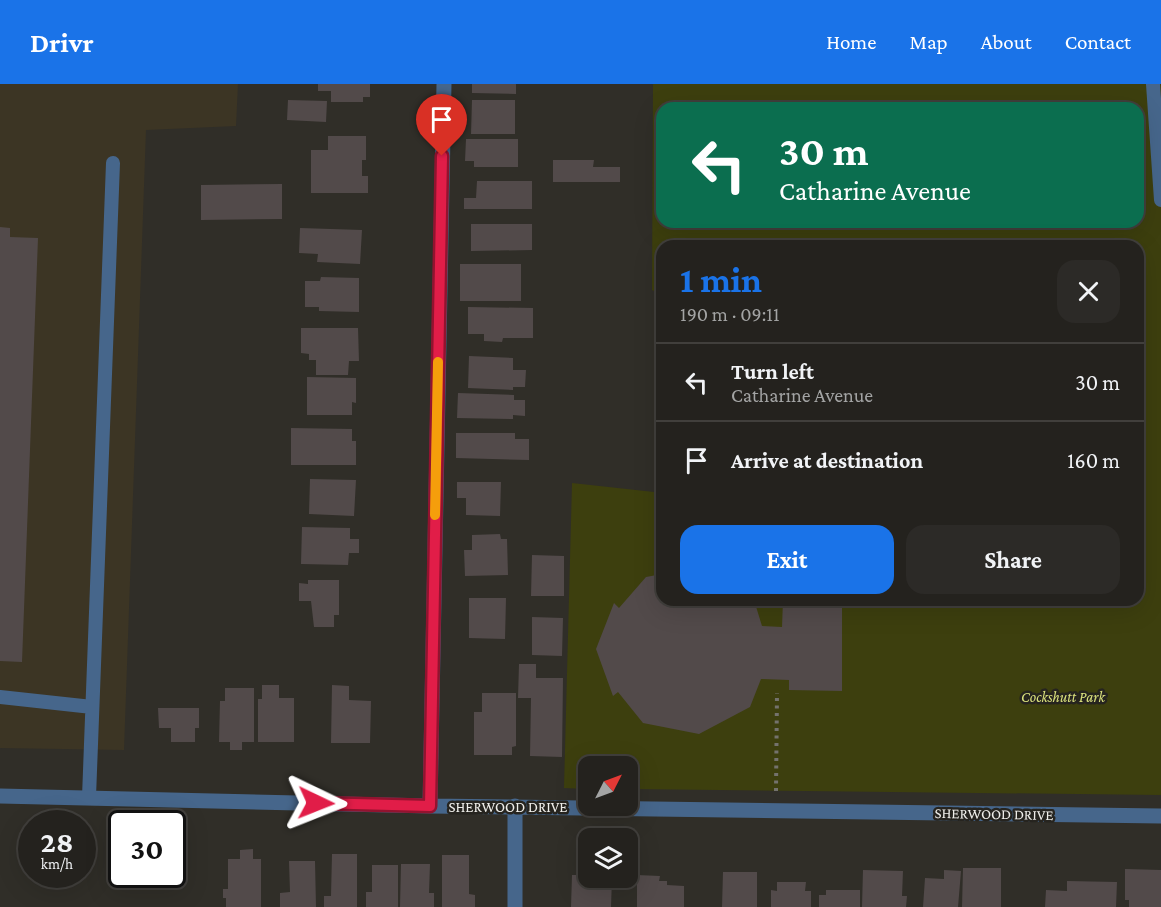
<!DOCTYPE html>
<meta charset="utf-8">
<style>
:root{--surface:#24221e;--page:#2c2a27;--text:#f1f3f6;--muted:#a3a4a4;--line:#413f3c;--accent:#1a73e8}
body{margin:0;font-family:"Crimson Pro",serif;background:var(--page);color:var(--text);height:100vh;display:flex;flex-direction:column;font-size:22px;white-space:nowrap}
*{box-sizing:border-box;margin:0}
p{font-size:20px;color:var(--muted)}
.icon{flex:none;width:33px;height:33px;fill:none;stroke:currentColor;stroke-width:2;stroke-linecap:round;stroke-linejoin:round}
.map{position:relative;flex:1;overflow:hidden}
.sheet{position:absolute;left:656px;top:156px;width:488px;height:366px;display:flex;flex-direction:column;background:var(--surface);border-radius:18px;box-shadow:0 6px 24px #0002,0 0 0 2px var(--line)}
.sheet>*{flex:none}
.top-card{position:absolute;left:656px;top:18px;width:488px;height:126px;border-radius:18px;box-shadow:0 6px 24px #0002,0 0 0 2px var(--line);background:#0b6e4f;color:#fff;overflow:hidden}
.needle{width:39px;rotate:48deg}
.tools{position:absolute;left:578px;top:672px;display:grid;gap:12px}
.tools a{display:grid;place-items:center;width:60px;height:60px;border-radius:12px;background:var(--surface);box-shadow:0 6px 24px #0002,0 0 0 2px var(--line);font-size:30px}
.speed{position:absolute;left:18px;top:726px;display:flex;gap:12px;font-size:30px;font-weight:700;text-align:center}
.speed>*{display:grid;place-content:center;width:78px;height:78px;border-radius:50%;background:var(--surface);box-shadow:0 6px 24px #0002,0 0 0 2px var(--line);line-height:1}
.speed small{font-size:15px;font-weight:400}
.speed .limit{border:3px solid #111;border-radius:9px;background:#fff;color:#111}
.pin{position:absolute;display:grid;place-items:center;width:51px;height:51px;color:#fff;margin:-62px -26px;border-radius:50% 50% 50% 0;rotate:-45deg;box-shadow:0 0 6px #0007}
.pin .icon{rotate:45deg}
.me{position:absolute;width:66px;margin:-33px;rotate:92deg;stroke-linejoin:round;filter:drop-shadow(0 0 4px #0008)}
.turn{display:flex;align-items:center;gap:21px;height:126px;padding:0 24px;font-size:27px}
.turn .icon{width:78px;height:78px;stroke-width:2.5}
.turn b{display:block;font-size:42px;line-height:51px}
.round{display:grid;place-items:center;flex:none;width:63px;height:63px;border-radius:18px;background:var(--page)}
.head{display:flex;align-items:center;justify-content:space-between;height:102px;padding:0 24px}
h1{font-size:36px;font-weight:700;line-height:45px;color:var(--accent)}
.cta{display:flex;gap:12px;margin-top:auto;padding:12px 24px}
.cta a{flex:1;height:69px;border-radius:18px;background:var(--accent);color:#fff;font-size:24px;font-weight:700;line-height:69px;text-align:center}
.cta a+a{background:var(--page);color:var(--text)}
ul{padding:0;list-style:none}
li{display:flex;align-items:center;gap:18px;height:78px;padding:0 24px;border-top:2px solid var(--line)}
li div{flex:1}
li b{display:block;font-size:22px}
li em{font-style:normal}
header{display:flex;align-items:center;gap:36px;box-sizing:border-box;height:84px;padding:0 30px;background:var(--accent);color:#fff}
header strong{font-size:28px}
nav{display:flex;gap:33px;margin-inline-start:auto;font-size:21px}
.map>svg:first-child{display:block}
.industrial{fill:#3c3524}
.green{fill:#3d3f0e;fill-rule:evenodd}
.building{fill:#524a4a}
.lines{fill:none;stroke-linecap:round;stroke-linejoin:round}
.path{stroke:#74726d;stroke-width:4;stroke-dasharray:3 4.5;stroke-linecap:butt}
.service{stroke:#46668b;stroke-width:14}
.minor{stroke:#46668b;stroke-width:15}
.route-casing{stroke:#92132f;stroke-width:15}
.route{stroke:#e11d48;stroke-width:10}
.slow{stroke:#f59e0b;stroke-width:10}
.labels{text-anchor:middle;stroke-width:5;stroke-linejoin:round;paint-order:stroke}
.park-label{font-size:15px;font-style:italic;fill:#dbe27d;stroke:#26241f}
.street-label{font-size:15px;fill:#efeeea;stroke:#26241f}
</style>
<header>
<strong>Drivr</strong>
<nav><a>Home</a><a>Map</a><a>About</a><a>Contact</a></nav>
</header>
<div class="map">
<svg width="1161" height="823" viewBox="0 0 1161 823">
<rect width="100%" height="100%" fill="#302e28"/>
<!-- industrial -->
<path class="industrial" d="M0 0H238L236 42 146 46 124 666 0 664Z"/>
<!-- green -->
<path class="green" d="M653 0H1161V711L627 705V682H588V705L564 704 572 399 654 408V207L652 206ZM662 24H1137V138H662ZM662 162H1137V516H662Z"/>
<!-- building -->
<path class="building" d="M318 0H370V13H363V18H331V7H318Z
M472 0H516V10L472 9Z
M288 16 327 17 326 38 287 36Z
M472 16H515V50H471Z
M328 52H366V76H362V92H368V109H311V66H328Z
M466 55H518V83H474V77H465Z
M553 76H594L593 83H620V98H553Z
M477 97H532V125H464V114H476Z
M282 100V135L201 136V101Z
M471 140H532V166L471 167Z
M0 143 10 144V153L38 154 22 578 0 577Z
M300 144 362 146 360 180 317 178 318 170 299 169Z
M460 180H521V217H460Z
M321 193 359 194V228L319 227V223H305V197H320Z
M468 223 533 224V254H503L502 258 484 257V250H468Z
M301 244H358L359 277H349L348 291H316V276H309V270L301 269Z
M469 272 513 274V286H526L525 303H513V306L468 304Z
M307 293 356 294V319L352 318V331H307Z
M458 309 514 311V316H525V332L513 331V335L457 334Z
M291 344 352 345V357H356V381H291Z
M456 349H515V355H529V376L456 374Z
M310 395 356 396 354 432 309 430Z
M457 398H501L500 432 466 431V414H457Z
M302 443 350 444V455H359V469H349L348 481 301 480Z
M500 450 501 455H507L508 491 465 492 464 466H472V451Z
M532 471 564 472V512H531Z
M662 490V516H754L762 542 782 543 783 516H842V607L789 606V596L761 595 750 623 699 650 643 639 618 608 613 612 596 565 614 519 619 524 646 493Z
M308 496H339V531H334V543H314L311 517H299V499L308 500Z
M469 514H506L505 555 469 554Z
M532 533 563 534 562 572 532 571Z
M519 580H536V594H563L562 673 530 672 531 614H518Z
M262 601H279V614H294V658H258V615H262Z
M332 601 349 602V616L371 617 370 659H331Z
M225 604H254V658H242V666H230V658H219L220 617H225Z
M482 609H516V662L512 663V671H474V628H482Z
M158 624H199V644H195V658H171V644H159Z
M253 765V775H261V823H226V814H223V805H228V775H240V766Z
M332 770H357V823H324V812H331Z
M442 771H469V810L475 811V823H442Z
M289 777H315L316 823H280V809L290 808Z
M401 780H430L429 809H434V823H400Z
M372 781H398V823H366V808H372Z
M963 784H1001V823H962Z
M1125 785 1161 786V823H1129V816H1125Z
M863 786 903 787 902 812H907L906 823H862Z
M944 786 961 787 958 823H923L925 794 944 795Z
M723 788H757V823H722Z
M572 791H588V794H612L611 823H571Z
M637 791 660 792 659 797H667V801L684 802V823H637Z
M1067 797 1117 798 1116 823H1045L1046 806 1067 807Z
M777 798H806L805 807H811V823H771V806L777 807Z
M826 806H860V823H819V811H826Z"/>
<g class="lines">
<!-- path -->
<path class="path" d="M776 707 777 609"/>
<!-- service -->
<path class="service" d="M1153 0 1161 116
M0 613 92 623
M89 713 113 79"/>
<!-- minor -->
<path class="minor" d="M0 712 430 722 1161 732
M430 722 444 0
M515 823V722"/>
</g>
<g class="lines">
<!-- route casing -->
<g class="route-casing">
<path id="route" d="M316 719 430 722 442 72"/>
</g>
<!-- route -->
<use href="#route" class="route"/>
<!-- slow -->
<path class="slow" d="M435 431 438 278"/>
</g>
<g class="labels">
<!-- park labels -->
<g class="park-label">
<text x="1063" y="618">Cockshutt Park</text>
</g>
<!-- street labels -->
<g class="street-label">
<text x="508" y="728">SHERWOOD DRIVE</text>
<text transform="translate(994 730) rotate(1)" y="5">SHERWOOD DRIVE</text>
</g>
</g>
</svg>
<div class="tools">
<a><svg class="needle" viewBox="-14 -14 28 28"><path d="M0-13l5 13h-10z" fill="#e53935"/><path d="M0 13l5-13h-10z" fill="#a3a4a4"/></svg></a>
<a><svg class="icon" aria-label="layers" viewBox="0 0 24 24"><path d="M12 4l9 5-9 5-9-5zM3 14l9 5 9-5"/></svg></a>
</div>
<div class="speed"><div>28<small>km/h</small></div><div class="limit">30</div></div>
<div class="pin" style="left:442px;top:72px;background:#d93025"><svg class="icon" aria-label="arrive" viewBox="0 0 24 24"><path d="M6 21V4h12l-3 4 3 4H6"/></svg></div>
<svg class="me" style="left:316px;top:719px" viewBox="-20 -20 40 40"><path d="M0-17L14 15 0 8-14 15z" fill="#e11d48" stroke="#fff" stroke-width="4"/></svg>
<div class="top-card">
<div class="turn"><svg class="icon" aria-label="left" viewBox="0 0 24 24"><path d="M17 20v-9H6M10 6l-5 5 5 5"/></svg><div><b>30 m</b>Catharine Avenue</div></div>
</div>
<section class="sheet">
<div class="head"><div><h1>1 min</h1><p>190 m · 09:11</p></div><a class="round"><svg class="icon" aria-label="close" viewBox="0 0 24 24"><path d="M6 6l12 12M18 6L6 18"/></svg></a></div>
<ul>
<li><svg class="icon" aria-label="left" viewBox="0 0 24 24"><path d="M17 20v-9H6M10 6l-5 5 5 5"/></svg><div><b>Turn left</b><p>Catharine Avenue</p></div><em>30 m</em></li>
<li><svg class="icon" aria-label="arrive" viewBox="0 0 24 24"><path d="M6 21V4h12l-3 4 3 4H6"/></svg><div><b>Arrive at destination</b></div><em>160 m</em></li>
</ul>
<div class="cta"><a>Exit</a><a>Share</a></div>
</section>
</div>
